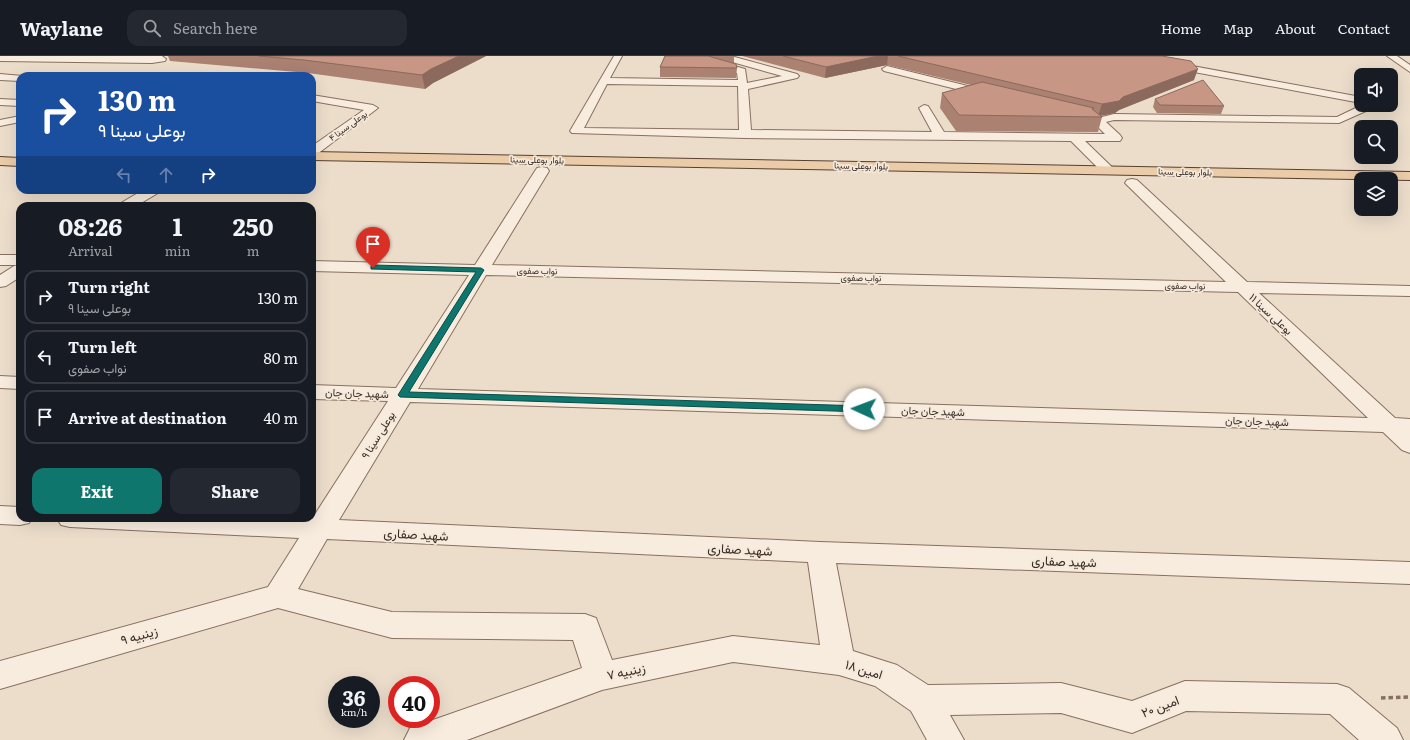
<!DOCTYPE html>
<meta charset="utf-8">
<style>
:root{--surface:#171b24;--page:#242831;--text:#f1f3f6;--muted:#9ea1a6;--line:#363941;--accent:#0f766e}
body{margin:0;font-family:Literata,Vazirmatn,serif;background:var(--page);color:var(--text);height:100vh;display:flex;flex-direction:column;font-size:15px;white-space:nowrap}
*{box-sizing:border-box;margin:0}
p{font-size:13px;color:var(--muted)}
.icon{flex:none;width:22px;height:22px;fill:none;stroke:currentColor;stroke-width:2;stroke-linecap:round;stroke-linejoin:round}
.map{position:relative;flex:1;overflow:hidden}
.panel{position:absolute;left:16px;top:146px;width:300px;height:320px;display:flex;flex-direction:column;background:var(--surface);border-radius:12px;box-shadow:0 4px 16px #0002}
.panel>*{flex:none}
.banner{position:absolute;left:16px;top:16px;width:300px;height:122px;border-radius:12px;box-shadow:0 4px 16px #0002;background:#1a4fa0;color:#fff;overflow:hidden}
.buttons{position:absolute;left:1354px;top:12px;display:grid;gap:8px}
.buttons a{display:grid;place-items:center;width:44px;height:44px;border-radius:8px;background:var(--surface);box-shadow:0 4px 16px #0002;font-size:20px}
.speed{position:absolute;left:328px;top:620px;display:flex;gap:8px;font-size:20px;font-weight:700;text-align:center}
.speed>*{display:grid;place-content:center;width:52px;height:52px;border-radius:50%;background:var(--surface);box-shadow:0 4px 16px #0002;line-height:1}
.speed small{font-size:10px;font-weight:400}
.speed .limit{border:6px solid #d22;background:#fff;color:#111}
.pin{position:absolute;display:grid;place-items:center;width:34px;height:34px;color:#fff;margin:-41px -17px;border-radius:50% 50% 50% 0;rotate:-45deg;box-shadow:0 0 4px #0007}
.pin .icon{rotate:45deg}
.me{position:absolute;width:44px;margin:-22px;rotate:272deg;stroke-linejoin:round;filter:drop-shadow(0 0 3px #0008)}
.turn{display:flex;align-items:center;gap:14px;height:84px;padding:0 16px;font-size:18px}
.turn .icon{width:52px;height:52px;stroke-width:2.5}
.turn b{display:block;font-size:28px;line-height:34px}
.lanes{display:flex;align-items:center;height:38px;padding:0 16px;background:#0003;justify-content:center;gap:20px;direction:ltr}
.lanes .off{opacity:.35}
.eta{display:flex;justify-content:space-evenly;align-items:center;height:68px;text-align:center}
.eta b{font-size:24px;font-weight:700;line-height:28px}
.button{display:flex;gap:8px;margin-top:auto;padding:8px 16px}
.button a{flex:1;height:46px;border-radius:12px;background:var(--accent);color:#fff;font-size:16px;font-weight:700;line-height:46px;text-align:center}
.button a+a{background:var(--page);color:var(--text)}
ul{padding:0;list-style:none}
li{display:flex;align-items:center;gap:12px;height:54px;margin:0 8px 6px;padding:0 8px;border:2px solid var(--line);border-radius:12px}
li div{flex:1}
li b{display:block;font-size:15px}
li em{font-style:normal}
header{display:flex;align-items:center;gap:24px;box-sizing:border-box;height:56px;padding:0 20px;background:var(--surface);border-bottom:1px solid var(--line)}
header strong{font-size:19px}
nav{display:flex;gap:22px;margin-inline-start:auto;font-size:14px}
.search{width:280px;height:36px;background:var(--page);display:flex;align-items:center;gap:10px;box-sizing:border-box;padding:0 14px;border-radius:12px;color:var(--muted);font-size:15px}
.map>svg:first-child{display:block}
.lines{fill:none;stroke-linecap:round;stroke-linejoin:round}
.minor-casing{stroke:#887060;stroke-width:2}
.major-casing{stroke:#573f34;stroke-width:2}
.path{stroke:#887060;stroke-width:3.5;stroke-dasharray:4.5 3;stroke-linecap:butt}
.minor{fill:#f7ecde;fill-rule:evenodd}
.major{fill:#ebcca8;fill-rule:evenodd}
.wall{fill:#ab8172}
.shaded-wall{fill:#8b695c}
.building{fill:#c79684;stroke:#8b695c}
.route{fill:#0f766e;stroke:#0a4d48}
.labels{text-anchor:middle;stroke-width:3.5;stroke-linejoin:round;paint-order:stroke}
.far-street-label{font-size:9px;fill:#3a2a23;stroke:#f4e9db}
.street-label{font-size:11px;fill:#3a2a23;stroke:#f4e9db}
.near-street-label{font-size:13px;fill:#3a2a23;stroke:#f4e9db}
</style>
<header>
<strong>Waylane</strong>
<div class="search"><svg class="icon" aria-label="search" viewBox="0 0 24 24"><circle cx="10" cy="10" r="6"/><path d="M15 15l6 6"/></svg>Search here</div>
<nav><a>Home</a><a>Map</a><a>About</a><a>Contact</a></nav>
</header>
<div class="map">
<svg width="1410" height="684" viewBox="0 0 1410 684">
<rect width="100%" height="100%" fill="#ecddcb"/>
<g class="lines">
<!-- minor casing -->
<g class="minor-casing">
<path id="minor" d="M0 0H162L166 3 165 5 152 7 0 5Z
M614 0H622L610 22 738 24 737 17 686 2 685 0H699L745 13 747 27 782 20 718 2 717 0H731L797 18 799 20 797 22 748 33 751 74 932 76 919 52 924 49 928 50 944 76 1105 78 1092 65 1094 63 1114 58 1337 61 1362 49H1376L1375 51 1339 67 1114 64 1106 66 1120 79 1122 82 1120 85H1085L1115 114 1113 117H1103L1071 85 745 82 572 77 570 75ZM607 28 738 30 739 74 584 72Z
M1120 0H1138L1361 41V47L1124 3Z
M1387 0H1397L1410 9V16Z
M887 10 996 37 997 39 992 42 884 15 882 13Z
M0 18 23 20H20V25L0 24Z
M312 39 373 49 378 52 316 99 312 100V90L364 54 312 45Z
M0 43 20 44V50L0 49Z
M20 60V66L0 70V64Z
M542 111 547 112 549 115 492 209 1226 226 1125 127 1127 124 1132 123 1137 124 1247 226 1410 230V240L1259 237 1395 362 1410 363V397L1402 394 1383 376 410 346 339 464 820 486 1410 506V528L836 507 853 595 897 609 928 629 1061 627 1132 645 1185 625 1337 628 1349 632 1397 672 1403 684H1359L1330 658 1186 655 1132 677 1061 657 950 659 964 684H927L911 655 875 630 839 619 733 606 602 634 467 684H404L410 672 582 612 573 584 392 582 278 552 0 633V605L268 531 299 482 70 471 61 469 57 462 312 463 388 345 312 343V329L396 332 469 219 312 215V205L475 209 535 115 537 112ZM486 219 1238 236 1368 362 418 333ZM327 483 808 506 820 589 733 580 612 604 596 562 585 558 392 556 298 533Z
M143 134H160L158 137 136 150H119L121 147Z
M0 199H20V221L6 230 0 231V219L14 210 20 209H0Z
M0 320 20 321V333L0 332Z
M0 450 20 451V462H32L29 467 20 469 0 468Z"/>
</g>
<!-- major casing -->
<g class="major-casing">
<path id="major" d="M312 96 1410 116V124L312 104Z
M0 101 20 102V110L0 109Z"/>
</g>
<!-- path -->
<path class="path" d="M1381 642 1410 641"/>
<!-- minor -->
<use href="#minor" class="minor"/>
<!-- major -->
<use href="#major" class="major"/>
</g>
<!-- wall -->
<path class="wall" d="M168 0H486L433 27 425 33 308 17 170 5Z
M665 0H734V8L737 12 736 22 660 21V11Z
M742 0H1162L1194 24 1119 54 1115 57 1101 60 1102 61 1098 76 956 75 940 52 942 37 971 29 887 9 825 22Z
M1155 43 1224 50 1221 58 1157 57 1153 51Z"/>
<!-- shaded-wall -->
<path class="shaded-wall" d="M459 0H486L433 27 425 33 422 19 431 13Z
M878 0H888L887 9 825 22 826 11Z
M1198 13 1194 24 1119 54 1115 57 1098 60 1102 48 1123 41Z"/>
<!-- building -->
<path class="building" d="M259 0H459L431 13 422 19 304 4Z
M665 0H708L736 8 737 12 660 11Z
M783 0H878L826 11Z
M898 0H1162L1191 5 1198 13 1123 41 1119 45 1102 48Z
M1203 24 1224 50 1160 49 1155 43Z
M982 26 1094 52 1092 53 1102 61 959 59 942 37Z"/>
<!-- route -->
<path class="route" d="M373 209 481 212 484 214 409 336 864 350 869 353 864 356 400 341 398 339 476 216 371 213V210Z"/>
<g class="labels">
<!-- far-street labels -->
<g class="far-street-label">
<text transform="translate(348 70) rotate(-36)" y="3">بوعلی سینا ۴</text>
<text transform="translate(537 104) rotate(1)" y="3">بلوار بوعلی سینا</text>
<text transform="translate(861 110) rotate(1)" y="3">بلوار بوعلی سینا</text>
<text transform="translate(1185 116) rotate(1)" y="3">بلوار بوعلی سینا</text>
<text transform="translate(537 215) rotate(1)" y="3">نواب صفوی</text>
<text transform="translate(861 222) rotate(1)" y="3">نواب صفوی</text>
<text transform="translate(1185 230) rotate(1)" y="3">نواب صفوی</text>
</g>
<!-- street labels -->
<g class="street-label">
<text transform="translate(1271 258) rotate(43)" y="4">بوعلی سینا ۱۱</text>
<text transform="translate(357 337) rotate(2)" y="4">شهید جان جان</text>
<text transform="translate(933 355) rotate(2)" y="4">شهید جان جان</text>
<text transform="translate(1257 365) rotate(2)" y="4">شهید جان جان</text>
<text transform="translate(378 379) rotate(-58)" y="4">بوعلی سینا ۹</text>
</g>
<!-- near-street labels -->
<g class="near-street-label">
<text transform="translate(416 478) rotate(3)" y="5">شهید صفاری</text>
<text transform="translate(740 493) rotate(3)" y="5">شهید صفاری</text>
<text transform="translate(1064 505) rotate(2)" y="5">شهید صفاری</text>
<text transform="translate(139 579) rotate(-16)" y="5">زینبیه ۹</text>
<text transform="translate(864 613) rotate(17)" y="5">امین ۱۸</text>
<text transform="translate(626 615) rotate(-12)" y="5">زینبیه ۷</text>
<text transform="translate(1160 650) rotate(-21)" y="5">امین ۲۰</text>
</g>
</g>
</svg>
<div class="buttons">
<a><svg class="icon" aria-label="sound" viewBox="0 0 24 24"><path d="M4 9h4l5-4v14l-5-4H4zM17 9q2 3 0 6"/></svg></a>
<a><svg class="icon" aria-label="search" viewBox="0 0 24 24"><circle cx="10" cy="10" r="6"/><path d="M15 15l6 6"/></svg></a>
<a><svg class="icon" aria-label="layers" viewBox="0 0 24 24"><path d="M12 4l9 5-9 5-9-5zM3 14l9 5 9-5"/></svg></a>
</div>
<div class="speed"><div>36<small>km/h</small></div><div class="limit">40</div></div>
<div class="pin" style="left:373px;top:212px;background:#d93025"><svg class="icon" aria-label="arrive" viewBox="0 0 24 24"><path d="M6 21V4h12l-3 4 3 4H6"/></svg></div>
<svg class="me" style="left:864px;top:353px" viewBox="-20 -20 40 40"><circle r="19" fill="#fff"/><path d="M0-13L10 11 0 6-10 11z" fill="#0f766e"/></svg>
<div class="banner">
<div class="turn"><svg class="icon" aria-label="right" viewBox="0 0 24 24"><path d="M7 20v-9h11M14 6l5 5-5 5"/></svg><div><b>130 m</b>بوعلی سینا ۹</div></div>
<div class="lanes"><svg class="icon off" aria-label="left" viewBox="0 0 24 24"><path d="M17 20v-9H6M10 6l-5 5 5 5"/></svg><svg class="icon off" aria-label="ahead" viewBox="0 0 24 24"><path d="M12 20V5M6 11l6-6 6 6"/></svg><svg class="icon" aria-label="right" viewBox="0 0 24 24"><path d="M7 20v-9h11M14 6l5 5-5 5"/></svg></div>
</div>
<section class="panel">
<div class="eta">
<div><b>08:26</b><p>Arrival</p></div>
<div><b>1</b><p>min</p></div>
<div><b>250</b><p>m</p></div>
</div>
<ul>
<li><svg class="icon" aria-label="right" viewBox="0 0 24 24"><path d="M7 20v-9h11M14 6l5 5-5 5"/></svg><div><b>Turn right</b><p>بوعلی سینا ۹</p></div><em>130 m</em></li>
<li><svg class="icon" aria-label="left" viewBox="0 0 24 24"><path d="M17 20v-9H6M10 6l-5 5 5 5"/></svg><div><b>Turn left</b><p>نواب صفوی</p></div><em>80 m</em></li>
<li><svg class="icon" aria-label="arrive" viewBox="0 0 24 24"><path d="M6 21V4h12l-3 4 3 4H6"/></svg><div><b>Arrive at destination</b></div><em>40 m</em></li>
</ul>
<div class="button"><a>Exit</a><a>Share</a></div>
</section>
</div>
